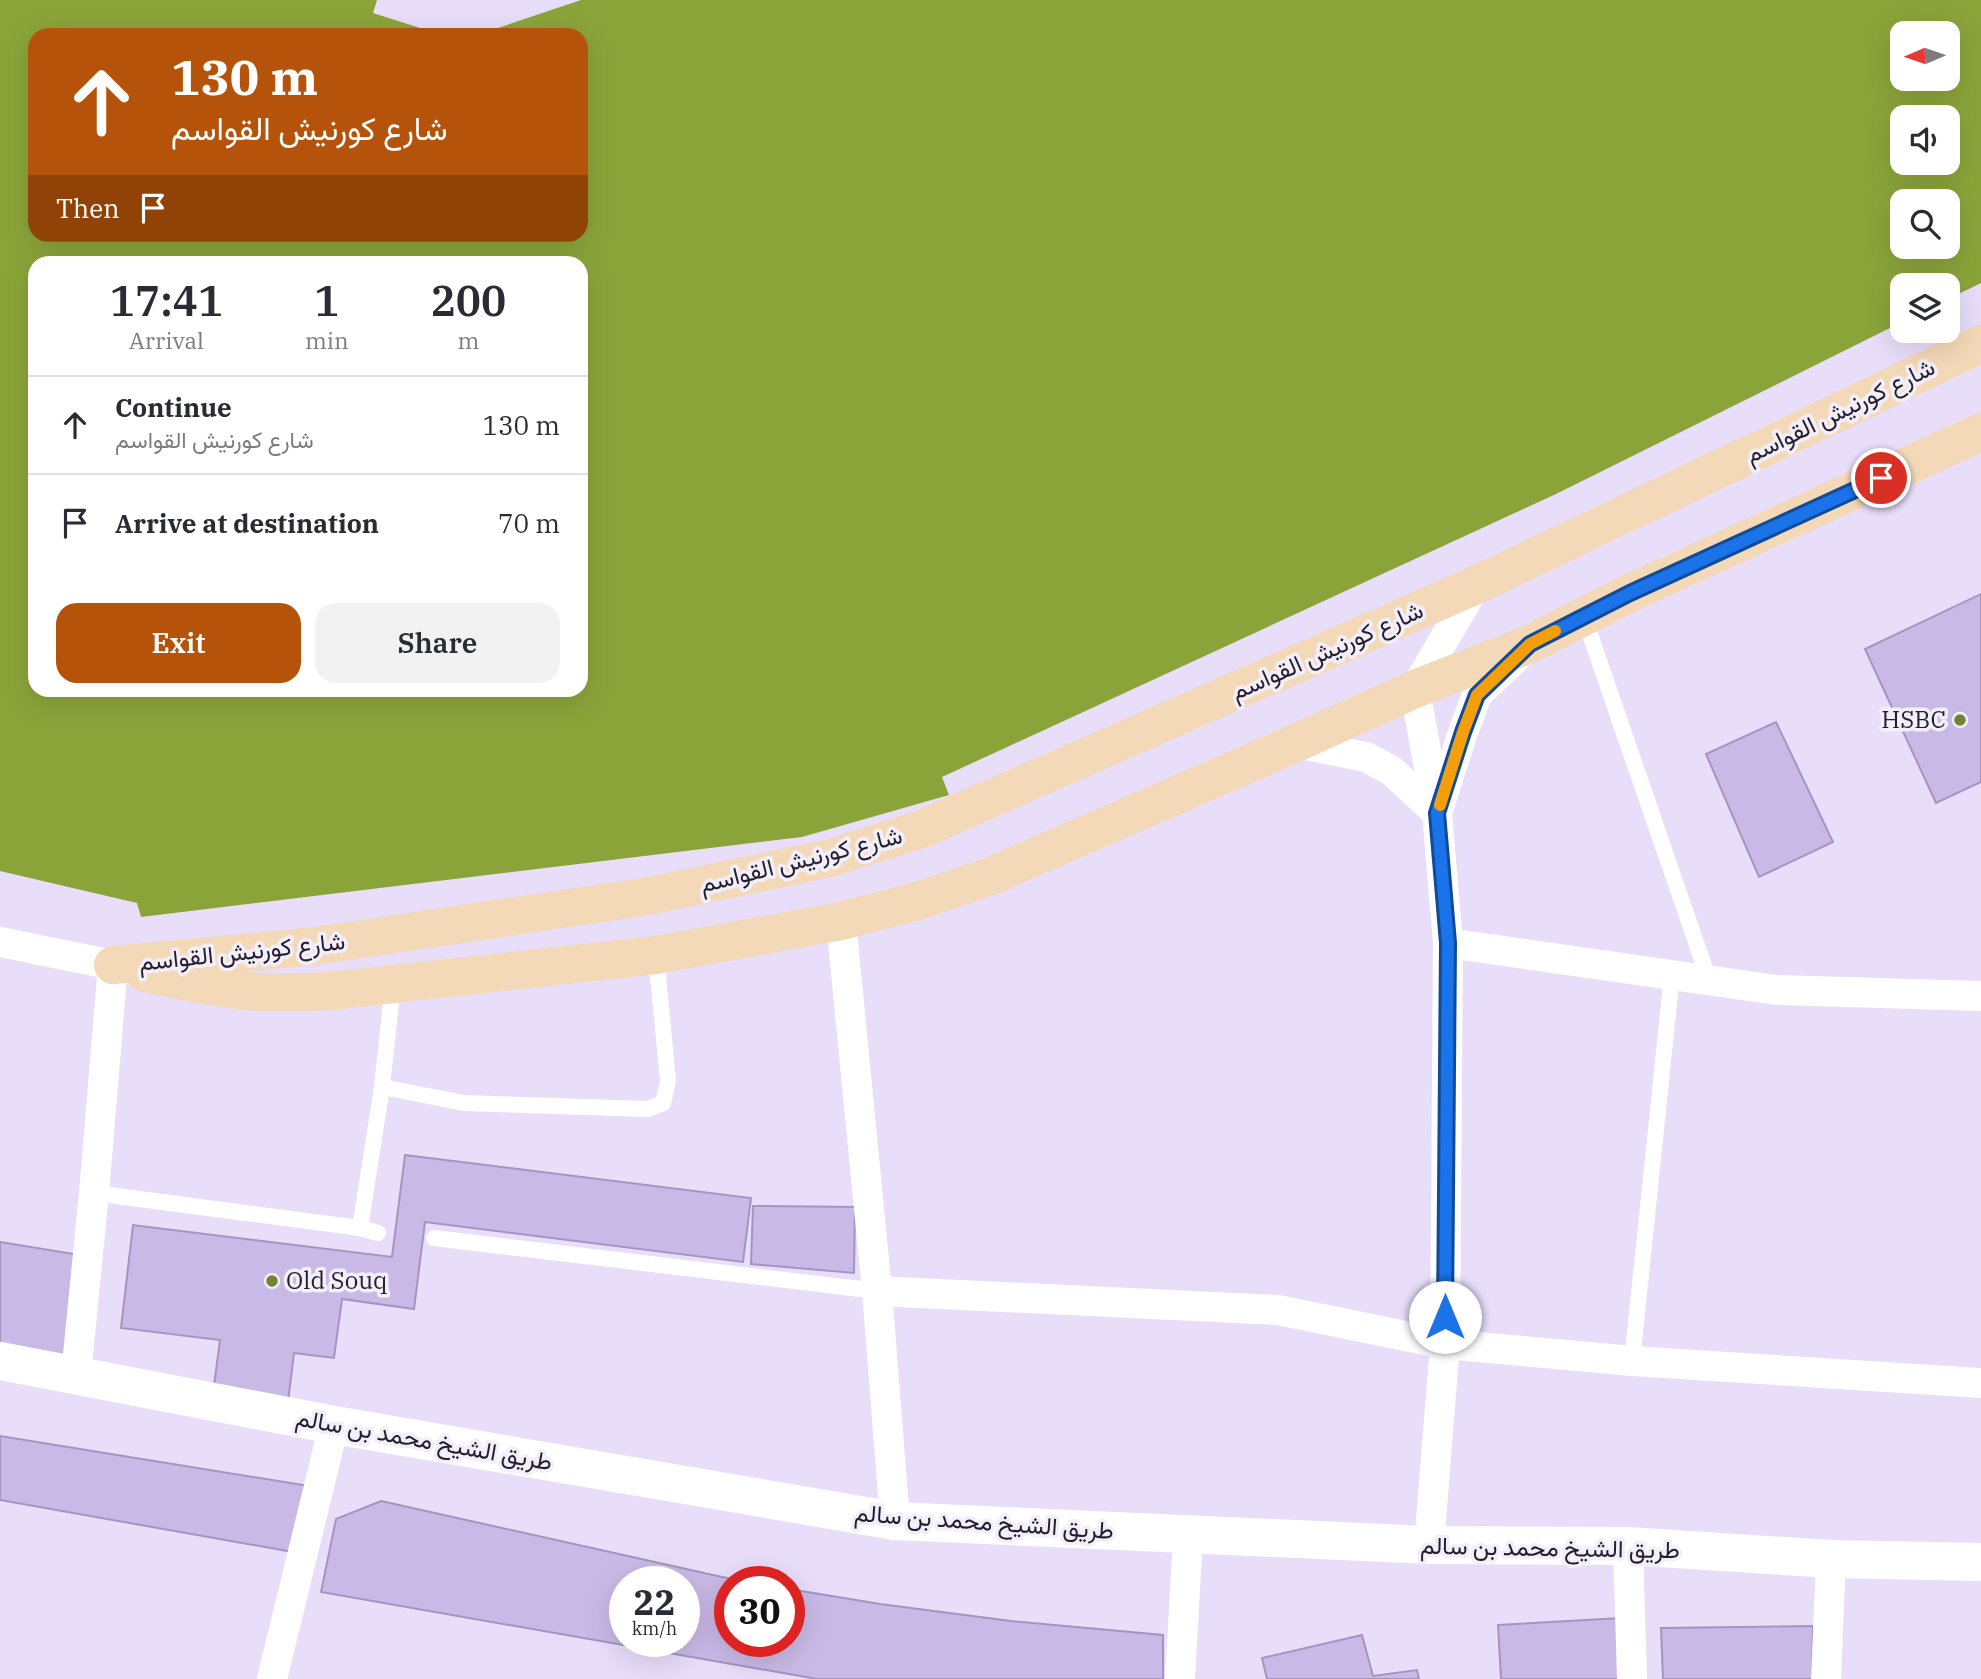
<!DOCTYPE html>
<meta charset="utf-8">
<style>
:root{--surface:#fff;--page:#f2f2f3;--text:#2b2b33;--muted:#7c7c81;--line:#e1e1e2;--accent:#b45309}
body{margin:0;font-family:"IBM Plex Serif",Vazirmatn,serif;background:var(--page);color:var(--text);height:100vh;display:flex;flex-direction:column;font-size:26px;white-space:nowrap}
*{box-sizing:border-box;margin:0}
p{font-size:23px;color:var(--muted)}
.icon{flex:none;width:38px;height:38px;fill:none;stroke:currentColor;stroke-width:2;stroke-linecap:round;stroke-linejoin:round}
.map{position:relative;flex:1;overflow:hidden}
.sheet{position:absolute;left:28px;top:256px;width:560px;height:441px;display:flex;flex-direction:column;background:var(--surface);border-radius:21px;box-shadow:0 7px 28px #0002}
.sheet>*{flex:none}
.top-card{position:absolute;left:28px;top:28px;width:560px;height:214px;border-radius:21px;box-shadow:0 7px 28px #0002;background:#b45309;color:#fff;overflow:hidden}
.needle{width:46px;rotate:268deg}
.tools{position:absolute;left:1890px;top:21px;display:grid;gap:14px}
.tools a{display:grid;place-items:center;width:70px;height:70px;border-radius:14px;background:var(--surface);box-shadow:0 7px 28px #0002;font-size:35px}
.speed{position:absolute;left:609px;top:1566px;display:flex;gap:14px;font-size:35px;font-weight:700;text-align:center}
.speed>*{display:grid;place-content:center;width:91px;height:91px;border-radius:50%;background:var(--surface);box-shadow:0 7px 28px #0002;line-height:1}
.speed small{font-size:18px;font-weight:400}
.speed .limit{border:10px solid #d22;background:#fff;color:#111}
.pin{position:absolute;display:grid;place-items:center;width:60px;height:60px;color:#fff;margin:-30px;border:4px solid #fff;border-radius:50%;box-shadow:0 2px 7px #0007}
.me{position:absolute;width:77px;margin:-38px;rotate:0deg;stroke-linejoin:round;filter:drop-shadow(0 0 5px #0008)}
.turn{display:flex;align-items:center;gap:24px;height:147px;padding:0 28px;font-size:32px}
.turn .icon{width:91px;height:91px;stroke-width:2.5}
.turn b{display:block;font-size:49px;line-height:60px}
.then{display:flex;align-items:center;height:66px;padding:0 28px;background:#0003;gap:14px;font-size:26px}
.eta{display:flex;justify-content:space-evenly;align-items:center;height:119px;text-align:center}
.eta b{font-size:42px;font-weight:600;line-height:49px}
.primary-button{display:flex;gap:14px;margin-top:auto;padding:14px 28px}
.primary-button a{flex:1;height:80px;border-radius:21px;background:var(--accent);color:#fff;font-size:28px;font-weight:600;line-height:80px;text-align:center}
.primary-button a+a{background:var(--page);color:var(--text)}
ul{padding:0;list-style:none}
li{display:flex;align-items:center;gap:21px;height:98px;padding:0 28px;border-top:2px solid var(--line)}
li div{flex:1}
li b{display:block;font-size:26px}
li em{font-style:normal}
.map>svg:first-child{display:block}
.water{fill:#8ba43a;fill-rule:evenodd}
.building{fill:#c9b9e6;stroke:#a495c0;stroke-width:2;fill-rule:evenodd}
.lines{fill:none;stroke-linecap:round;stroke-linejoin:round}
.service{stroke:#fff;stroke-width:16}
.minor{stroke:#fff;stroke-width:30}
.tertiary{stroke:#fff;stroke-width:38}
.secondary{stroke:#f4d9b8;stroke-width:38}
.route-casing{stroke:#114b97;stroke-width:18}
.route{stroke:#1a73e8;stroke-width:12}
.slow{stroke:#f59e0b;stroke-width:12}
.poi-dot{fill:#708434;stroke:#f2eff9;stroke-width:2.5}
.labels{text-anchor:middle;stroke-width:7;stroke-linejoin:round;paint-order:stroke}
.street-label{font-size:24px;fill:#241d2e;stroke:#f2eff9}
.poi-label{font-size:24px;fill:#241d2e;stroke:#f2eff9;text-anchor:end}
</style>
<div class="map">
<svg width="1981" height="1679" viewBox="0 0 1981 1679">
<rect width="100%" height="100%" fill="#e8defa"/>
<!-- water -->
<path class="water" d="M0 0H377L373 13 442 35H35V234H581V35H477L581 0H1981V283L1948 299V285H1902V322L1556 494 942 777 949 795 802 837 141 917 137 903 0 871ZM1902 33H1948V79H1902ZM1902 117H1948V163H1902ZM1902 201H1948V247H1902ZM35 262H581V690H35Z"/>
<!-- building -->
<path class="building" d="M1981 594V782L1936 803 1865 649Z
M1776 722 1833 842 1759 877 1706 754Z
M405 1155 751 1198 743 1262 425 1222 414 1309 342 1299 334 1358 294 1353 288 1402 213 1393 220 1340 121 1328 133 1225 392 1257Z
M753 1206 855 1207 854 1273 751 1264Z
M0 1242 86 1256 68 1369 0 1358Z
M0 1436 309 1486 293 1552 0 1500Z
M381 1501 722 1577 751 1582H730V1642H789V1589L880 1604 1011 1621 1163 1635V1679H817L321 1592 336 1519ZM625 1582H684V1642H625Z
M1620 1618 1624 1679H1501L1498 1625Z
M1813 1626 1812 1679H1663L1661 1628Z
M1362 1635 1373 1676 1417 1670 1419 1679H1267L1262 1658Z"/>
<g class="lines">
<!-- service -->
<path class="service" d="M1584 617 1709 980
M382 1087 464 1103 648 1109 663 1103 668 1081 656 955
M94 1193 360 1228 378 1233
M360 1228 382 1087 393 984
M434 1238 877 1291
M1632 1361 1672 975"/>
<!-- minor -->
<path class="minor" d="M1296 743 1366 757 1392 771 1437 813
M1438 810 1463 732 1477 695 1523 651
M841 921 877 1291 895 1521
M0 942 113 965 94 1193 76 1375
M1448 943 1777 990 1981 996
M877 1291 1278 1310 1445 1344 1632 1361 1981 1383
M1429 1545 1445 1344 1448 943 1437 813 1415 689 1476 585
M1628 1546 1632 1679
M272 1679 334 1425
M1180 1679 1188 1536
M1826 1679 1831 1559"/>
<!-- tertiary -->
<path class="tertiary" d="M0 1361 334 1425 895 1521 1429 1545 1628 1546 1831 1559 1981 1562"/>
<!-- secondary -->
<path class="secondary" d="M113 965 315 946 649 896 830 858 922 829 1476 585 1981 344
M145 973C176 980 206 986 237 990 268 994 299 992 330 991L656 955 841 921 918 901 991 876 1296 743 1415 689 1530 644 1630 593 1981 432"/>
</g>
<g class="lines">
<!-- route casing -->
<g class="route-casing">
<path id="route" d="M1445 1317 1448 943 1437 813 1463 732 1477 695 1530 644 1630 593 1881 478"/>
</g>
<!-- route -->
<use href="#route" class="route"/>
<!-- slow -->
<path class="slow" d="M1440 805 1463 732 1477 695 1530 644 1555 631"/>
</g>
<!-- markers -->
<g class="poi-dot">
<circle cx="1960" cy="720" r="7"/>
<circle cx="272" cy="1281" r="7"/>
</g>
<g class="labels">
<!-- street labels -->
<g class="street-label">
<text transform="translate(1840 411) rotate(-26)" y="8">شارع كورنيش القواسم</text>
<text transform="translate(1327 651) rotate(-24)" y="8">شارع كورنيش القواسم</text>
<text transform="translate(801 860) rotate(-14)" y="8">شارع كورنيش القواسم</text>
<text transform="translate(242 952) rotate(-6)" y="8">شارع كورنيش القواسم</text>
<text transform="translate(424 1440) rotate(10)" y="8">طريق الشيخ محمد بن سالم</text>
<text transform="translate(984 1522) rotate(4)" y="8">طريق الشيخ محمد بن سالم</text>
<text transform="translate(1550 1548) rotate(1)" y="8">طريق الشيخ محمد بن سالم</text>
</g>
<!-- poi labels -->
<g class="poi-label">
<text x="1946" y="728">HSBC</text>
<text x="286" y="1289" text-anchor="start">Old Souq</text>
</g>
</g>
</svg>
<div class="tools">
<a><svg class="needle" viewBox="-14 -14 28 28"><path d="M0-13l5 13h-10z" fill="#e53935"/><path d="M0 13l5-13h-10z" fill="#7c7c81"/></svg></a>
<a><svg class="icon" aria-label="sound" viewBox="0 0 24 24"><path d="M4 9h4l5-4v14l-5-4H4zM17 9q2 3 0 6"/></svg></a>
<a><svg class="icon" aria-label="search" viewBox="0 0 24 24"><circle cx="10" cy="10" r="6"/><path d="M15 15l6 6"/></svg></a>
<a><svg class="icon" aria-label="layers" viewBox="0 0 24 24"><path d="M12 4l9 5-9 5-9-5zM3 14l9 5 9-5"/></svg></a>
</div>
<div class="speed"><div>22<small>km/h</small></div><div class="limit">30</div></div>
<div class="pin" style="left:1881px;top:478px;background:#d93025"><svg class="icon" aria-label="arrive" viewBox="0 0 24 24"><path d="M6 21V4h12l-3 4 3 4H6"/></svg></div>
<svg class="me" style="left:1445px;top:1317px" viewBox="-20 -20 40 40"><circle r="19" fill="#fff"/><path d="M0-13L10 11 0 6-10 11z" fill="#1a73e8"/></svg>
<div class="top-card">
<div class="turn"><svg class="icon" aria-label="ahead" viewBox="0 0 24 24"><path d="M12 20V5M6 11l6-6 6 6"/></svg><div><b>130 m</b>شارع كورنيش القواسم</div></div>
<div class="then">Then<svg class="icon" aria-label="arrive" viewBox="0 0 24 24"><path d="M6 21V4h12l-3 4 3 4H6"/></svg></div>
</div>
<section class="sheet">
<div class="eta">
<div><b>17:41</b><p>Arrival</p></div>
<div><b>1</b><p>min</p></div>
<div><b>200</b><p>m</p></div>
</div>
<ul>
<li><svg class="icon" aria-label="ahead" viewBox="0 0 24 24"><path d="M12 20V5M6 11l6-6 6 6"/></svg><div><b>Continue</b><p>شارع كورنيش القواسم</p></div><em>130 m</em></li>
<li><svg class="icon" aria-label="arrive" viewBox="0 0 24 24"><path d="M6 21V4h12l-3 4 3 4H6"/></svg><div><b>Arrive at destination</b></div><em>70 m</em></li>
</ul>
<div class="primary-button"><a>Exit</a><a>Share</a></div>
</section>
</div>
